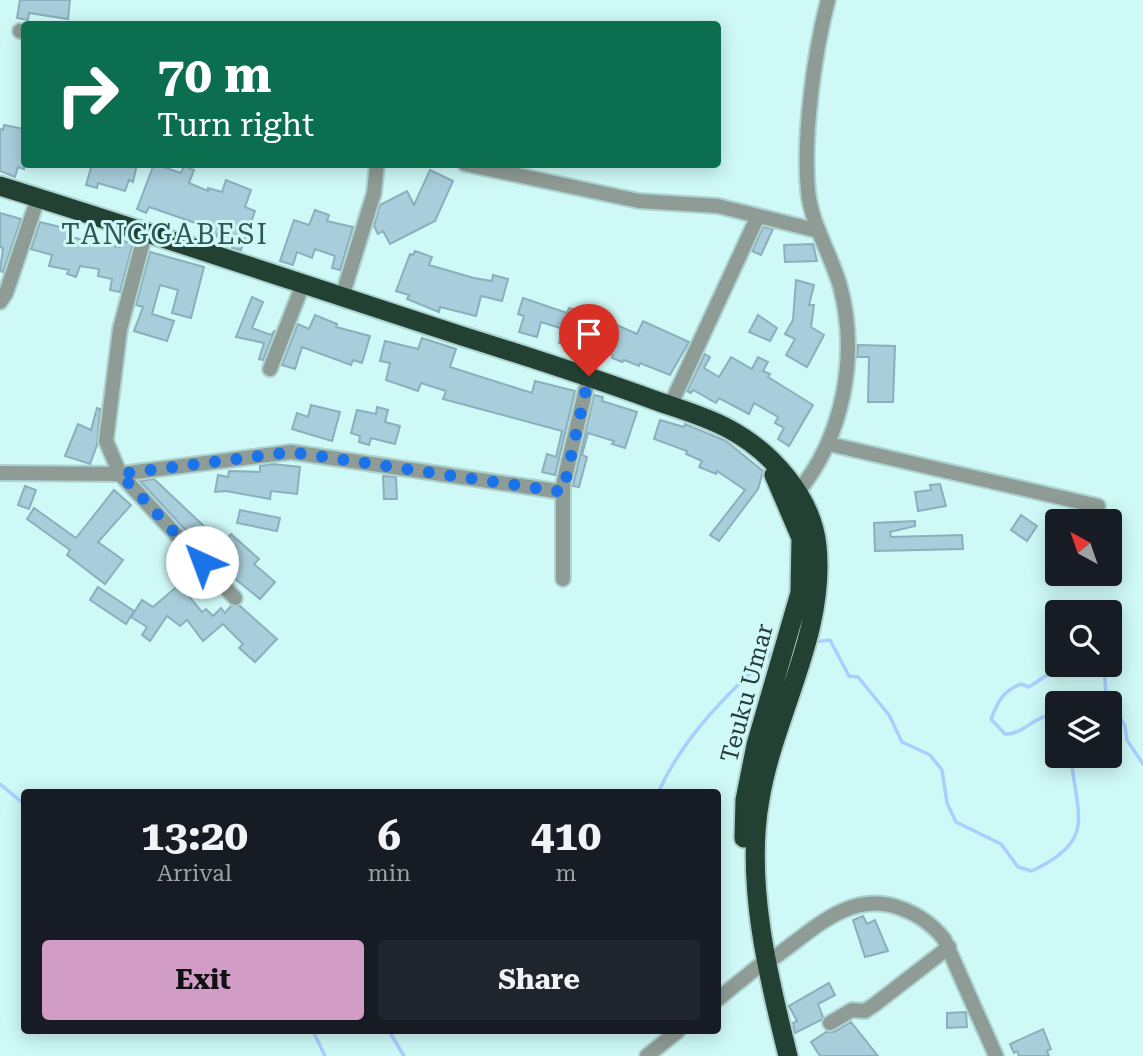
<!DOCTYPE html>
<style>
:root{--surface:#171b24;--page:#20242c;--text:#f1f3f6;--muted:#9ea1a6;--accent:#d19dc6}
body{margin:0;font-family:"Roboto Serif",serif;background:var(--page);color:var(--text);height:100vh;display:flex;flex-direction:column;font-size:26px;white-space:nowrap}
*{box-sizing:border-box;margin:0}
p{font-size:23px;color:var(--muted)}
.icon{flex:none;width:38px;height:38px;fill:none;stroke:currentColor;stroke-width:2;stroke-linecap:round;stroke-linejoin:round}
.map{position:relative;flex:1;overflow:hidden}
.details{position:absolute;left:21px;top:789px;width:700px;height:245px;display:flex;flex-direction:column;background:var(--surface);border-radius:7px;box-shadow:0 4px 18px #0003}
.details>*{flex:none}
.banner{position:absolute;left:21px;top:21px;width:700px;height:147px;border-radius:7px;box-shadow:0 4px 18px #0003;background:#0b6e4f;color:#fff;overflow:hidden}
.needle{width:46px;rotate:320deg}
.controls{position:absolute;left:1045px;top:509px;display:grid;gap:14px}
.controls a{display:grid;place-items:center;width:77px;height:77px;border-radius:7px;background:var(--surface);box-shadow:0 4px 18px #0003;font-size:35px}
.pin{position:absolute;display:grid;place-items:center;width:60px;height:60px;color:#fff;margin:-72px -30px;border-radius:50% 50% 50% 0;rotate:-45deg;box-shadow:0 0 7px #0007}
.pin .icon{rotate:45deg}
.me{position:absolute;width:77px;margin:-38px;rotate:317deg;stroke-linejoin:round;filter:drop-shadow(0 0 5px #0008)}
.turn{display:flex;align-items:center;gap:24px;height:147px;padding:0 21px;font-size:32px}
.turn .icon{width:91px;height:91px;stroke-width:2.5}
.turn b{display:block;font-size:49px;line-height:60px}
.eta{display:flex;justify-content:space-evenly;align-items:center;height:119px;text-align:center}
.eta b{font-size:42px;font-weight:700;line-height:49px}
.button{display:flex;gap:14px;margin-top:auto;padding:14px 21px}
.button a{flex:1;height:80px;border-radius:7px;background:var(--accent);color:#111;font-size:28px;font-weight:700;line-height:80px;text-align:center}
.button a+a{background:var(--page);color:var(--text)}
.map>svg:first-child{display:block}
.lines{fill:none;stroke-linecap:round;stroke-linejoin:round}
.stream{stroke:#a8d0fd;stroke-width:3.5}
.building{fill:#a9cedb;stroke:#8bafbc;stroke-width:2}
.minor-casing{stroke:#add3d1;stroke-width:18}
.highway-casing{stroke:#add3d1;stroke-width:23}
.minor{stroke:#8e9c95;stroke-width:14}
.highway{stroke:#234133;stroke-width:19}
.route{stroke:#1a73e8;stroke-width:12;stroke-dasharray:0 21.6}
.labels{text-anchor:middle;stroke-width:6;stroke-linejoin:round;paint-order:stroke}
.street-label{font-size:24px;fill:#293a3a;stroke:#cef9f7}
.quarter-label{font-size:28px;letter-spacing:2px;fill:#305655;stroke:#cef9f7}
</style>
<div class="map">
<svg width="1143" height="1056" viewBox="0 0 1143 1056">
<rect width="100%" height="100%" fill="#cef9f7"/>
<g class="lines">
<!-- stream -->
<path class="stream" d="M813 642 830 640 849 676 858 677 889 715 902 742 930 755 942 770 947 803 956 822 1001 844 1018 867 1032 871C1098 840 1076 815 1071 756
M1104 665 1106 694 1125 726 1127 740 1143 764
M1057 715C1036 713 1024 735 1005 734L991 719C998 701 1003 691 1021 684L1029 687 1062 665
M0 784 24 804
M658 793C683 736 731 690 776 649
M313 1031 325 1056
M389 1031 404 1056"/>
</g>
<!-- building -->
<path class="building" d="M20 0H70L68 19 29 13 28 20 17 18Z
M4 125 24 129V169L18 167 15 177 0 171V129L3 130Z
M92 164H137L133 182 129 180 125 191 98 183 97 188 86 185Z
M154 164 181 173 184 166 194 170 189 183 208 191V188L222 192 226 180 251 190 245 207 255 211 241 250 232 248 235 239 218 233 216 237 206 234 208 228 190 221 149 207 146 213 137 209Z
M430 170 453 181 435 221 390 244 383 231 378 234 374 226 380 205 407 191 414 205Z
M315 210 329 215 327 221 353 227 340 270 332 268 335 256 315 249 312 258 297 252 293 265 280 261 294 220 309 225Z
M0 213 21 219 3 272 0 271 3 248 0 247Z
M40 222 68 229 67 235 85 241 120 247 122 241 133 243 120 292 110 290 112 279 98 276 99 269 80 266 76 277 67 274 69 270 49 266 52 255 31 249Z
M763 227 773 229 761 255 752 251Z
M813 244 817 261 785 262 784 245Z
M415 251 432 257 429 265 474 278 492 281 493 275 508 279 502 301 481 296 476 316 440 307 439 312 407 299 409 295 396 291 410 254 413 255Z
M150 252 204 267 191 318 172 313 178 290 160 285 152 314 174 321 167 341 134 331 143 307 136 305Z
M796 280 814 285 809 305H814L811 327 824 335 807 367 786 355 795 339 785 334 793 320Z
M252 297 263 302 252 328 271 335 275 330 263 360 259 359 264 343 236 337Z
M523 298 567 313 569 308 587 313 589 305 598 307 596 316 637 334 643 321 689 342 670 375 640 363 639 366 624 360 622 362 612 358 613 355 559 343 563 329 541 322 537 337 519 332 524 316 518 314Z
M315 315 337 324 336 327 370 336 362 363 353 360 351 365 302 347 295 369 282 365 298 324 309 329Z
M758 315 777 328 770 341 749 332Z
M422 338 456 349 450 367 532 393 535 381 575 391 555 475 542 472 547 454 556 457 562 431 443 399 446 391 421 383 418 391 386 380 390 363 380 361 385 341 418 349Z
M858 345 895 346 893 402H868L869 357H857Z
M705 354 710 357 704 368 719 377 731 357 752 369 758 357 768 362 763 371 770 374 768 377 813 405 789 446 778 439 784 428 775 423 778 417 754 403 749 414 719 398 716 403 693 390 691 393 687 391Z
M594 395 603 397 602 401 637 412 625 448 612 444 614 441 588 433 582 455 587 457 579 487 573 486Z
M311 405 340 412 332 441 292 429 297 413 308 417Z
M377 407 388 410 385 422 400 426 395 444 371 438 369 445 359 442 360 436 351 433 357 410 376 414Z
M97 408 100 409 97 445 90 464 65 456 78 424 91 430Z
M660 420 684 427 685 424 726 441 763 471 758 489 719 541 710 535 745 490 717 471 716 474 699 467 702 461 686 454 687 451 654 439Z
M272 464 300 467 297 494 271 491 270 499 226 491 215 492 218 475 228 477 229 471 260 472V466Z
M383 476 396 477 397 499H384Z
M154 479 206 528 194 539 140 481Z
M940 484 946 506 918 511 915 492 931 490 930 485Z
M25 486 36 490 29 509 18 505Z
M114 490 131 505 98 542 123 560 105 584 67 555 70 550 27 519 34 508 76 538Z
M240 510 280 518 277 531 237 523Z
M1021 515 1037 526 1027 541 1011 530Z
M915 521V526L890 532 891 537 962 535 963 549 875 551 874 523Z
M231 534 259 559 254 564 275 582 260 599 228 573 231 569 209 550 219 540 223 544Z
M194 572 201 579 185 592 202 612 206 609 213 616 221 608 225 613 231 606H240L277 639 255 662 239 648 243 644 223 624 203 641 187 620 180 626 167 616 150 641 142 635 147 627 131 617 142 600 153 607Z
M98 587 134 611 126 624 90 600Z
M863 916 867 924 875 920 888 951 865 957 853 920Z
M829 983 835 995 818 1004 823 1017 821 1020 795 1033 793 1023 797 1021 789 1006Z
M966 1012 967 1027 947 1028V1013Z
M851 1022 878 1056H820L811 1042 826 1032H834Z
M1043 1029 1051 1049 1047 1051 1049 1056H1019L1017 1051 1014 1053 1010 1044Z"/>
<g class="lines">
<!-- minor casing -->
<g class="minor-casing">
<path id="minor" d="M20 31 24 32
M465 164 639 201 718 206 819 231
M342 297 374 193 377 164
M0 302 6 293 38 198
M270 369 303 284
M670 406 758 216
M829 444 1098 506
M0 473 120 474 106 441 120 329 145 234
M797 493C843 438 859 356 840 286 831 254 811 224 808 191 803 135 814 54 828 0
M563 579V485L589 376
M235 598 120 474 291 452 563 492
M769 961C810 934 847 889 900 908 917 914 933 925 944 939L996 1056
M718 999 760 965
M830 1023 852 1010 865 1011 874 1005 949 947
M647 1056 678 1031"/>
</g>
<!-- highway casing -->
<g class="highway-casing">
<path id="highway" d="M0 186C155 234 308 286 462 336 526 356 591 377 654 400 679 409 705 416 729 429 770 451 812 496 817 546 826 634 774 714 760 799 745 881 768 976 788 1056
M744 838 745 800 756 745 800 593 801 538 774 475"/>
</g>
<!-- minor -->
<use href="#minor" class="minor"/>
<!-- highway -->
<use href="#highway" class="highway"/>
</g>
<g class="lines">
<!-- route -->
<path class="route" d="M202 562 120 474 291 452 563 492 589 376"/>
</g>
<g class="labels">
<!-- street labels -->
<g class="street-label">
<text transform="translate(747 693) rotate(-75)" y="8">Teuku Umar</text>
</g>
<!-- quarter labels -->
<g class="quarter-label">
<text x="165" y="244">TANGGABESI</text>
</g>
</g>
</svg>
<div class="controls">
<a><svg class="needle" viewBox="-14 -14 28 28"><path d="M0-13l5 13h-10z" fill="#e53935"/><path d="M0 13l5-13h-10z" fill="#9ea1a6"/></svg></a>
<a><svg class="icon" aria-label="search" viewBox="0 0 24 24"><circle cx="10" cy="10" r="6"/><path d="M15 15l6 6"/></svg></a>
<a><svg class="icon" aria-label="layers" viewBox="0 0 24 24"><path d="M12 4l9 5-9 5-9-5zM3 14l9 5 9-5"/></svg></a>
</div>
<div class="pin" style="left:589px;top:376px;background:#d93025"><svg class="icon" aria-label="arrive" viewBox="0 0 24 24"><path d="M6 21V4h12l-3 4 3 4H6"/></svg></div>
<svg class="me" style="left:202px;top:562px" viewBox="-20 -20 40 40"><circle r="19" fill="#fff"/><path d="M0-13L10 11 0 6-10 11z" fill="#1a73e8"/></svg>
<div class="banner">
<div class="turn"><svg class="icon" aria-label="right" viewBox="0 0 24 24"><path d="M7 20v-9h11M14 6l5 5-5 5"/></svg><div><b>70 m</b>Turn right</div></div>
</div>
<section class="details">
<div class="eta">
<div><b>13:20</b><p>Arrival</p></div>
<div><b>6</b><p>min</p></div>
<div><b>410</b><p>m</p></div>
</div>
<div class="button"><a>Exit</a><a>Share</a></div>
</section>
</div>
